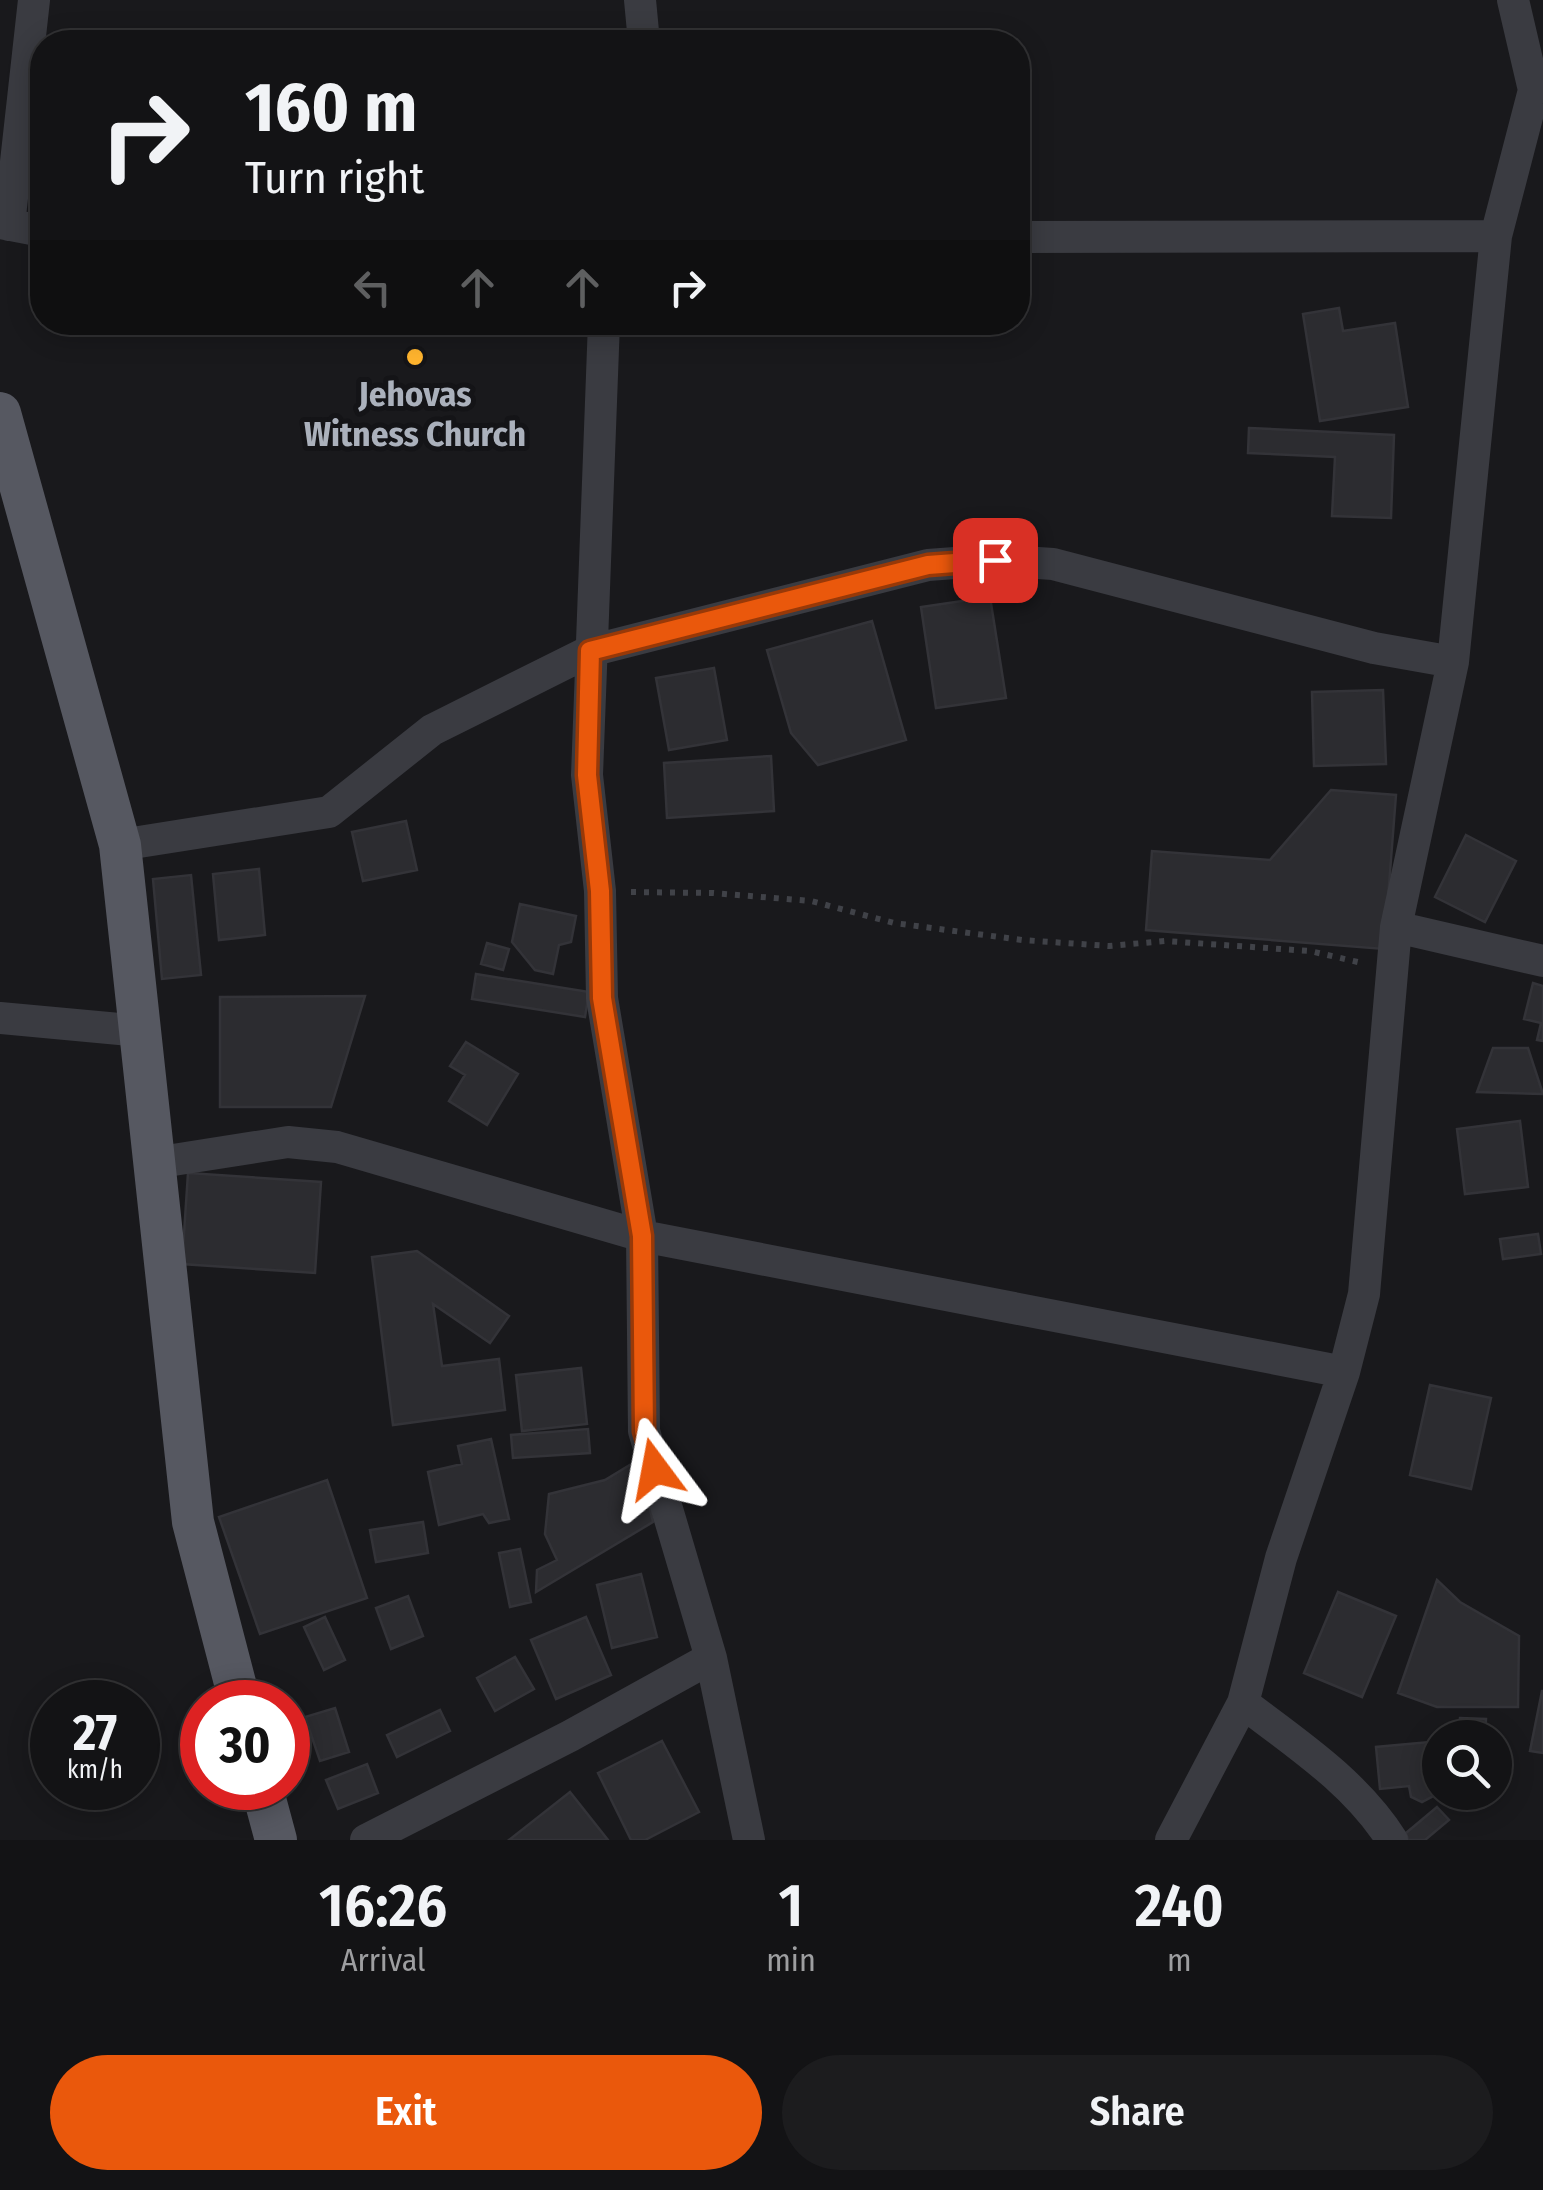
<!DOCTYPE html>
<style>
:root{--surface:#131315;--page:#1c1c1e;--text:#f1f3f6;--muted:#9d9ea0;--line:#323234;--accent:#ea580c}
body{margin:0;font-family:"Fira Sans Condensed",sans-serif;background:var(--page);color:var(--text);height:100vh;display:flex;flex-direction:column;font-size:38px;white-space:nowrap}
*{box-sizing:border-box;margin:0}
p{font-size:32px;color:var(--muted)}
.icon{flex:none;width:55px;height:55px;fill:none;stroke:currentColor;stroke-width:2;stroke-linecap:round;stroke-linejoin:round}
.map{position:relative;height:1840px;overflow:hidden}
.panel{display:flex;flex-direction:column;background:var(--surface);flex:1}
.panel>*{flex:none}
.top-card{position:absolute;left:30px;top:30px;width:1000px;height:305px;border-radius:40px;box-shadow:0 5px 25px #0003,0 0 0 2px var(--line);background:#131315;color:var(--text);overflow:hidden}
.controls{position:absolute;left:1422px;top:1720px;display:grid;gap:20px}
.controls a{display:grid;place-items:center;width:90px;height:90px;border-radius:50%;background:var(--surface);box-shadow:0 5px 25px #0003,0 0 0 2px var(--line);font-size:50px}
.speed{position:absolute;left:30px;top:1680px;display:flex;gap:20px;font-size:50px;font-weight:700;text-align:center}
.speed>*{display:grid;place-content:center;width:130px;height:130px;border-radius:50%;background:var(--surface);box-shadow:0 5px 25px #0003,0 0 0 2px var(--line);line-height:1}
.speed small{font-size:25px;font-weight:400}
.speed .limit{border:15px solid #d22;background:#fff;color:#111}
.pin{position:absolute;display:grid;place-items:center;width:85px;height:85px;color:#fff;margin:-42px;border-radius:20px;box-shadow:0 5px 15px #0006}
.me{position:absolute;width:110px;margin:-55px;rotate:347deg;stroke-linejoin:round;filter:drop-shadow(0 0 8px #0008)}
.turn{display:flex;align-items:center;gap:35px;height:210px;padding:0 50px;font-size:45px}
.turn .icon{width:130px;height:130px;stroke-width:2.5}
.turn b{display:block;font-size:70px;line-height:85px}
.lanes{display:flex;align-items:center;height:95px;padding:0 50px;background:#0003;justify-content:center;gap:50px;direction:ltr}
.lanes .off{opacity:.35}
.eta{display:flex;justify-content:space-evenly;align-items:center;height:170px;text-align:center}
.eta b{font-size:60px;font-weight:600;line-height:70px}
.cta{display:flex;gap:20px;margin-top:auto;padding:20px 50px}
.cta a{flex:1;height:115px;border-radius:60px;background:var(--accent);color:#fff;font-size:40px;font-weight:600;line-height:115px;text-align:center}
.cta a+a{background:var(--page);color:var(--text)}
.map>svg:first-child{display:block}
.building{fill:#2c2c30;stroke:#333338;stroke-width:2.5}
.lines{fill:none;stroke-linecap:round;stroke-linejoin:round}
.path{stroke:#404248;stroke-width:6;stroke-dasharray:5 8;stroke-linecap:butt}
.minor{stroke:#3a3b41;stroke-width:32}
.major{stroke:#565861;stroke-width:42}
.route-casing{stroke:#983908;stroke-width:25}
.route{stroke:#ea580c;stroke-width:18}
.poi-dot{fill:#ffb42e;stroke:#141417;stroke-width:4}
.labels{text-anchor:middle;stroke-width:10;stroke-linejoin:round;paint-order:stroke}
.poi-label{font-size:35px;font-weight:bold;fill:#abb1bc;stroke:#141417}
</style>
<div class="map">
<svg width="1543" height="1840" viewBox="0 0 1543 1840">
<rect width="100%" height="100%" fill="#19191c"/>
<!-- building -->
<path class="building" d="M1339 308 1343 331 1395 323 1408 407 1320 421 1303 314Z
M1249 428 1394 435 1391 518 1332 516 1335 457 1248 453Z
M990 597 1006 698 936 708 921 607Z
M872 621 906 740 818 765 791 733 767 650Z
M714 668 727 740 669 750 656 678Z
M1383 690 1386 764 1314 766 1312 692Z
M771 756 774 811 667 818 664 763Z
M1331 790 1396 795 1384 949 1146 930 1152 851 1270 860Z
M406 821 417 870 363 881 352 832Z
M1466 835 1516 861 1485 922 1435 897Z
M259 869 265 935 219 940 213 874Z
M191 875 201 975 162 979 153 879Z
M520 904 576 916 571 942 559 945 553 974 535 970 512 942Z
M487 943 509 949 503 970 481 964Z
M476 974 589 992 585 1017 472 999Z
M1533 983 1543 986V1041L1537 1040 1541 1023 1524 1019Z
M365 996 331 1107H220V997Z
M466 1042 518 1074 487 1125 449 1101 465 1075 450 1066Z
M1493 1048H1528L1543 1094 1477 1092Z
M1520 1121 1528 1187 1465 1194 1457 1129Z
M188 1173 321 1182 315 1273 182 1264Z
M1538 1234 1541 1254 1503 1259 1500 1239Z
M417 1251 509 1316 490 1343 433 1304 442 1366 499 1359 505 1410 393 1425 372 1257Z
M581 1368 587 1424 522 1431 516 1375Z
M1430 1385 1491 1398 1471 1489 1410 1475Z
M588 1429 590 1453 513 1458 511 1435Z
M491 1439 509 1519 489 1523 483 1514 439 1525 428 1472 462 1464 458 1446Z
M638 1460 653 1522 536 1592 537 1570 557 1560 545 1534 549 1494 605 1480Z
M327 1480 367 1598 260 1634 219 1517Z
M423 1522 428 1553 376 1562 370 1530Z
M520 1549 531 1602 510 1607 499 1553Z
M641 1574 657 1637 612 1648 597 1585Z
M1437 1580 1460 1602 1519 1636 1518 1707H1437L1398 1693Z
M1338 1592 1396 1616 1362 1697 1304 1673Z
M408 1596 423 1636 391 1649 376 1608Z
M325 1617 345 1660 324 1670 304 1627Z
M586 1617 611 1675 556 1699 531 1640Z
M515 1657 534 1689 495 1711 477 1678Z
M1542 1691H1543V1753L1530 1751Z
M335 1708 349 1752 320 1761 305 1717Z
M440 1710 450 1731 397 1757 387 1735Z
M1460 1718 1486 1719 1485 1738H1459Z
M662 1741 699 1812 645 1840H631L598 1773Z
M1440 1741 1441 1792 1422 1802 1411 1797 1409 1786 1380 1789 1376 1747Z
M367 1764 378 1793 338 1809 326 1780Z
M570 1792 608 1840H509Z
M1437 1807 1449 1820 1425 1840H1408L1406 1833Z"/>
<g class="lines">
<!-- path -->
<path class="path" d="M631 892 713 893 811 901 894 923 1022 940 1109 946 1165 941 1310 951 1362 963"/>
<!-- minor -->
<path class="minor" d="M640 0 644 42
M1513 0 1534 90
M0 223 42 231
M9 225 34 0
M1018 237 1496 236
M604 322 587 775 600 891 602 998 642 1236 644 1431 711 1658 749 1840
M120 845 329 812 432 730 590 651 928 565 995 560 1053 564 1374 648 1453 662
M1396 927 1543 961
M0 1018 141 1031
M154 1163 288 1142 337 1147 642 1236 1344 1372
M1243 1703C1297 1744 1355 1782 1392 1840
M366 1840 570 1736 711 1658
M1171 1840 1243 1703 1281 1558 1344 1372 1364 1294 1396 927 1453 662 1496 236 1534 90 1543 78"/>
<!-- major -->
<path class="major" d="M0 413 120 845 193 1522 240 1702
M262 1788 276 1840"/>
</g>
<g class="lines">
<!-- route casing -->
<g class="route-casing">
<path id="route" d="M655 1469 644 1431 642 1236 602 998 600 891 587 775 590 651 928 565 995 560"/>
</g>
<!-- route -->
<use href="#route" class="route"/>
</g>
<!-- markers -->
<circle class="poi-dot" cx="415" cy="357" r="10"/>
<g class="labels">
<!-- poi labels -->
<g class="poi-label">
<text x="415" y="406">Jehovas<tspan x="415" dy="40">Witness Church</tspan></text>
</g>
</g>
</svg>
<div class="controls">
<a><svg class="icon" aria-label="search" viewBox="0 0 24 24"><circle cx="10" cy="10" r="6"/><path d="M15 15l6 6"/></svg></a>
</div>
<div class="speed"><div>27<small>km/h</small></div><div class="limit">30</div></div>
<div class="pin" style="left:995px;top:560px;background:#d93025"><svg class="icon" aria-label="arrive" viewBox="0 0 24 24"><path d="M6 21V4h12l-3 4 3 4H6"/></svg></div>
<svg class="me" style="left:655px;top:1469px" viewBox="-20 -20 40 40"><path d="M0-17L14 15 0 8-14 15z" fill="#ea580c" stroke="#fff" stroke-width="4"/></svg>
<div class="top-card">
<div class="turn"><svg class="icon" aria-label="right" viewBox="0 0 24 24"><path d="M7 20v-9h11M14 6l5 5-5 5"/></svg><div><b>160 m</b>Turn right</div></div>
<div class="lanes"><svg class="icon off" aria-label="left" viewBox="0 0 24 24"><path d="M17 20v-9H6M10 6l-5 5 5 5"/></svg><svg class="icon off" aria-label="ahead" viewBox="0 0 24 24"><path d="M12 20V5M6 11l6-6 6 6"/></svg><svg class="icon off" aria-label="ahead" viewBox="0 0 24 24"><path d="M12 20V5M6 11l6-6 6 6"/></svg><svg class="icon" aria-label="right" viewBox="0 0 24 24"><path d="M7 20v-9h11M14 6l5 5-5 5"/></svg></div>
</div>
</div>
<section class="panel">
<div class="eta">
<div><b>16:26</b><p>Arrival</p></div>
<div><b>1</b><p>min</p></div>
<div><b>240</b><p>m</p></div>
</div>
<div class="cta"><a>Exit</a><a>Share</a></div>
</section>
